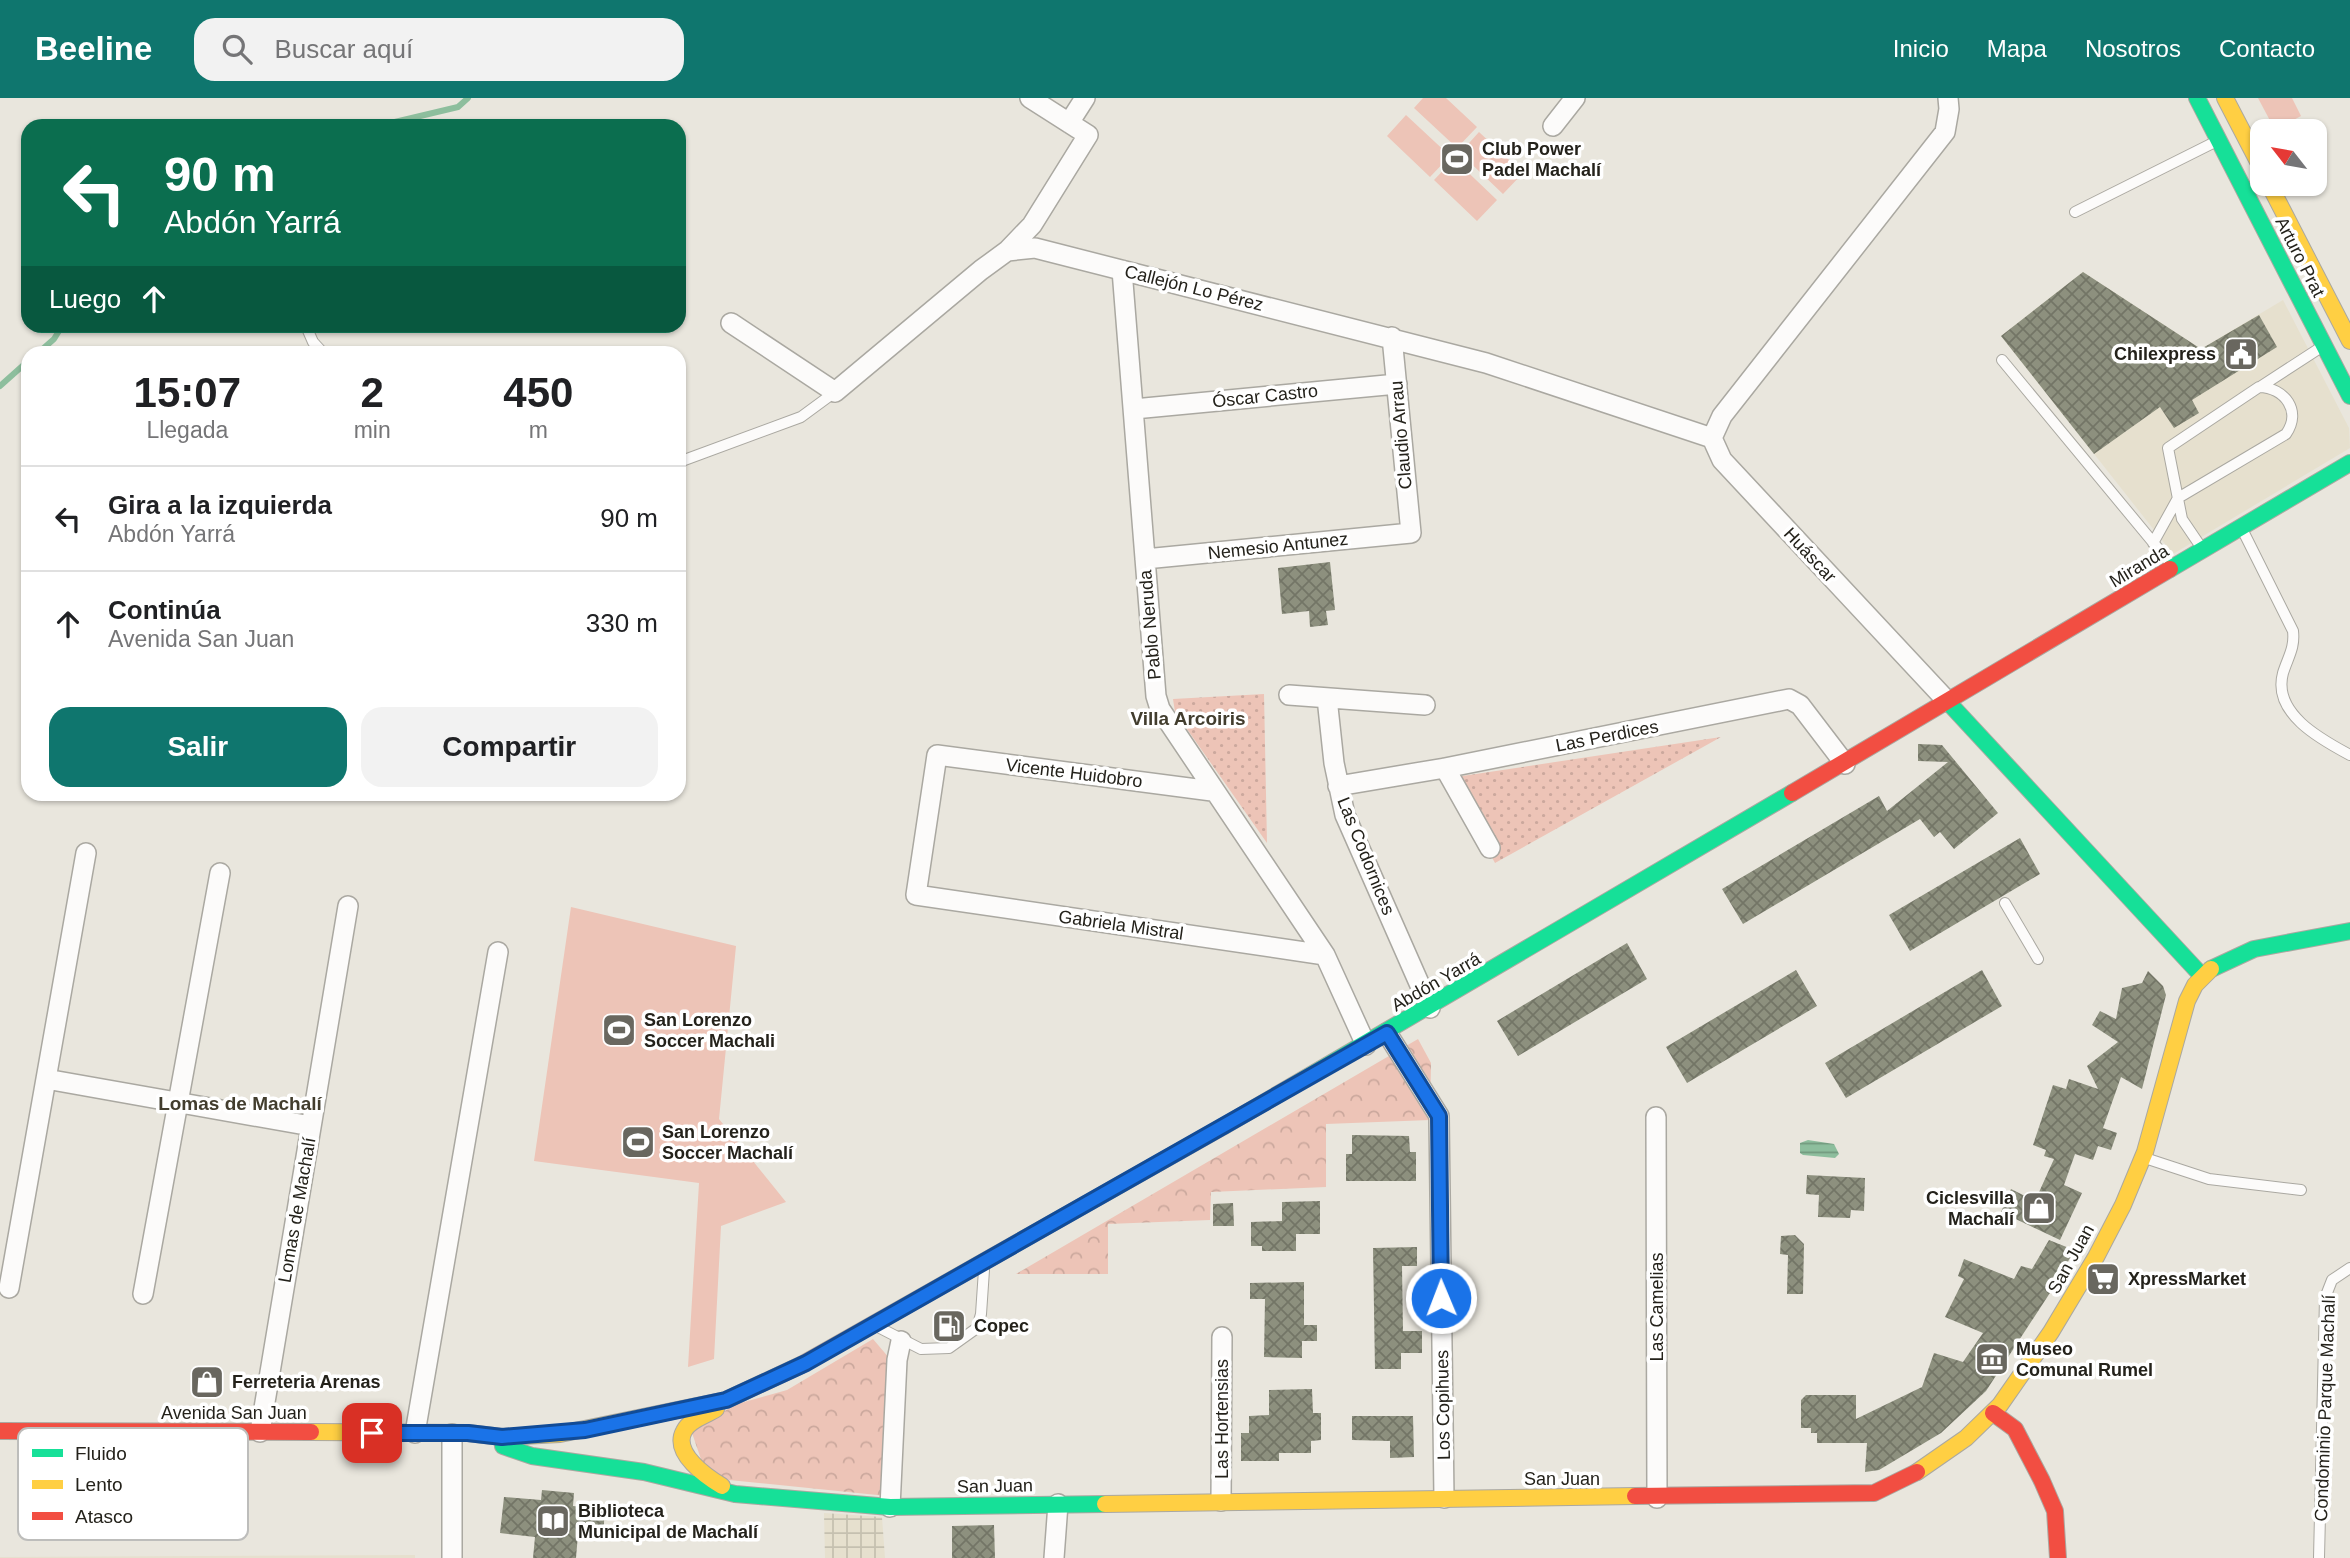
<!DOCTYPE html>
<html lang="es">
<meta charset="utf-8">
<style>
:root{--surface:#fff;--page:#f2f2f2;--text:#202124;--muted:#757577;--line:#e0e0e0;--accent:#0f766e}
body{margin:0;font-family:Helvetica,sans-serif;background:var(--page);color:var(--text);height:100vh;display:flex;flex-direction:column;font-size:26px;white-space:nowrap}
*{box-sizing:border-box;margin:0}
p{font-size:23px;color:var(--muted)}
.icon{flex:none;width:38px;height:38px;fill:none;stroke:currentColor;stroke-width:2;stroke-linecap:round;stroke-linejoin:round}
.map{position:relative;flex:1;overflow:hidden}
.side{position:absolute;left:21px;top:248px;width:665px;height:455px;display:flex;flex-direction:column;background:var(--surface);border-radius:21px;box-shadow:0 2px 5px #0004}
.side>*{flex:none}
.guide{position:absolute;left:21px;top:21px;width:665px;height:214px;border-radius:21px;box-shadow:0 2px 5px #0004;background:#0b6e4f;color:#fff;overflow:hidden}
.needle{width:46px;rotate:301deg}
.tools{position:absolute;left:2250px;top:21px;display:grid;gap:14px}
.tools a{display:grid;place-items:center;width:77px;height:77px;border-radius:14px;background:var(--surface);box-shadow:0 2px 5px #0004;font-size:35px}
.pin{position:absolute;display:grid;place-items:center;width:60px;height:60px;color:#fff;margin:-30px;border-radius:14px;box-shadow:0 4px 10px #0006}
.me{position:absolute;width:77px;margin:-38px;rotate:359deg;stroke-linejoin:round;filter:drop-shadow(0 0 5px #0008)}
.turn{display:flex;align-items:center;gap:24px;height:147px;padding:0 28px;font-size:32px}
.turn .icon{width:91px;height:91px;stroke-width:2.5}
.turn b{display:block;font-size:49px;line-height:60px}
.then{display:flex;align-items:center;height:66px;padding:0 28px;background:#0003;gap:14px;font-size:26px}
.eta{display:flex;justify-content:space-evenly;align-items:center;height:119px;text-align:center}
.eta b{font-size:42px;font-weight:700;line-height:49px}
.button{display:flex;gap:14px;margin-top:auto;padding:14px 28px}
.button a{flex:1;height:80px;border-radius:21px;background:var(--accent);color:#fff;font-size:28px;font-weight:700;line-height:80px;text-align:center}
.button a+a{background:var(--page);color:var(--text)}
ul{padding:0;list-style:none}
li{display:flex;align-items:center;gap:21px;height:105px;padding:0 28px;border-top:2px solid var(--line)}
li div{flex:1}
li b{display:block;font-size:26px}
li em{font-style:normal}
header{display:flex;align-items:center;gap:42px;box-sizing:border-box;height:98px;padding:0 35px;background:var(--accent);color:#fff}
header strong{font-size:33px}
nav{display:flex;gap:38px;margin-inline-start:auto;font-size:24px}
.search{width:490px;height:63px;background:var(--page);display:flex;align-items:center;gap:18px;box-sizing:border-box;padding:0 24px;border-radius:21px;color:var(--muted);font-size:26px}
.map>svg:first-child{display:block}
.built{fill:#e6e0ce}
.industrial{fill:url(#industrial-grid)}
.grass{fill:url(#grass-dots)}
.park{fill:url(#park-crowns)}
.pitch{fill:#edc4b7}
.water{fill:url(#water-rules)}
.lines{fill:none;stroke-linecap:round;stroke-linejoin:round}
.stream{stroke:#8dbe9d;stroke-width:6}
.building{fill:url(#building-cross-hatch)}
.lane-casing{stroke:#aaa8a1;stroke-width:12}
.street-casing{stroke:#aaa8a1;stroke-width:22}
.fast-casing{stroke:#aaa8a1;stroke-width:18}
.slow-casing{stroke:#aaa8a1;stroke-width:18}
.jam-casing{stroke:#aaa8a1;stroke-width:18}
.lane{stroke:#fcfbfa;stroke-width:10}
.street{stroke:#fcfbfa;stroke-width:19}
.fast{stroke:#16e098;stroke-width:16}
.slow{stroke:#ffcf43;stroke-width:16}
.jam{stroke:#f24e42;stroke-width:16}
.route-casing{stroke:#114b97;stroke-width:18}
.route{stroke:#1a73e8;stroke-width:12}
.labels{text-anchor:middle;stroke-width:7;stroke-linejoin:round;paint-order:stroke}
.poi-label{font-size:18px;font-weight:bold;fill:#24221b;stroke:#fff;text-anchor:start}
.street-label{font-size:18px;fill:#24221b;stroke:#fff}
.neighbourhood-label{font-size:19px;font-weight:bold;fill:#423d2e;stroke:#fff}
.key{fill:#fff;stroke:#bdbdbb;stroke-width:2}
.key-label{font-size:19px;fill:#24221b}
</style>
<header>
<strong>Beeline</strong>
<div class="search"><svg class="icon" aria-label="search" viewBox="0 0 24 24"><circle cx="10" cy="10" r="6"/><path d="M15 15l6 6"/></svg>Buscar aquí</div>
<nav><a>Inicio</a><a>Mapa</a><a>Nosotros</a><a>Contacto</a></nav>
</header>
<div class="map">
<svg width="2350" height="1460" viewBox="0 0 2350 1460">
<defs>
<pattern id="industrial-grid" width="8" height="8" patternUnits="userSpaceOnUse" patternTransform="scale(1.75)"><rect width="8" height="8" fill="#e6e0ce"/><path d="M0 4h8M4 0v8" fill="none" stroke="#c5c0b0"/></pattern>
<pattern id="grass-dots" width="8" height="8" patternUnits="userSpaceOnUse" patternTransform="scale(1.75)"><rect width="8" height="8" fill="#edc4b7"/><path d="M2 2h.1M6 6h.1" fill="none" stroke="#cba89d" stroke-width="1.8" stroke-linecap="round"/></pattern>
<pattern id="park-crowns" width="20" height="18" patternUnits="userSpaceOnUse" patternTransform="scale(1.75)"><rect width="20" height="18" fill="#edc4b7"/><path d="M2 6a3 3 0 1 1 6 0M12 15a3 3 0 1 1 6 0" fill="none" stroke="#cba89d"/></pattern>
<pattern id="water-rules" width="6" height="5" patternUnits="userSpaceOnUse" patternTransform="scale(1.75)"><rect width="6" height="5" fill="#8dbe9d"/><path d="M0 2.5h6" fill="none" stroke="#739a7f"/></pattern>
<pattern id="building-cross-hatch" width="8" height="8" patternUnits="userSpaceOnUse" patternTransform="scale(1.75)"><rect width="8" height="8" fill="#8d907e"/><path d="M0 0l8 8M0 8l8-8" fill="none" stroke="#737566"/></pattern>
</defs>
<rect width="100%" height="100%" fill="#e9e6dd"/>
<!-- built -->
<path class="built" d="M2083 174 2201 251 2283 202 2349 330 2350 350 2173 456 2001 238Z
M415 1457V1460H0V1459Z"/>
<!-- industrial -->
<path class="industrial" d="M824 1415 882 1419 885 1460H825Z"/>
<!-- grass -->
<path class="grass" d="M1264 596 1267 745 1175 614 1173 601Z
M1721 639 1495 765 1449 680Z"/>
<!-- park -->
<path class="park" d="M1418 941 1431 965 1430 1022 1326 1026V1089L1211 1094 1210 1122 1108 1126V1176H1016Z
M873 1241 890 1261 887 1398 729 1382 705 1373 691 1332 737 1306 787 1292Z"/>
<!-- pitch -->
<path class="pitch" d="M1423 0H1446L1477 29 1457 50 1414 10Z
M2258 0H2292L2301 18 2275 32Z
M1406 17 1450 58 1430 79 1387 38Z
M1479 34 1523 75 1503 96 1460 55Z
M1454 61 1497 102 1477 123 1434 82Z
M571 809 736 848 719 1021 786 1104 721 1128 714 1261 688 1269 699 1085 534 1063Z"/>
<!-- water -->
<path class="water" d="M1808 1042 1834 1046 1839 1056 1835 1060 1803 1057 1800 1055V1045Z"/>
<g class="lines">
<!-- stream -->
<path class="stream" d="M378 28 458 9 468 0
M37 256 54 241 62 228
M0 288 28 263"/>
</g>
<!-- building -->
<path class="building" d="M2083 174 2201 251 2259 217 2277 249 2192 302 2199 315 2174 330 2160 309 2094 356 2001 238Z
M1330 464 1335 512 1326 513 1328 527 1310 529 1309 513 1282 516 1278 470Z
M1918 646 1942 647 1998 715 1954 751 1940 734 1934 739 1920 721 1743 826 1722 791 1879 698 1887 713 1948 664 1918 663Z
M2020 740 2040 776 1910 853 1889 817Z
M1627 845 1647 881 1518 958 1497 923Z
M1796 872 1817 908 1687 985 1666 949Z
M1982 872 2002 908 1846 1000 1825 965Z
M2148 873 2163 888 2166 897 2142 991 2121 979 2103 1030 2117 1035 2111 1052 2098 1048 2093 1062 2075 1056 2064 1087 2082 1095 2060 1142 2001 1114 2011 1091 2035 1103 2054 1061 2044 1058 2046 1052 2033 1047 2053 987 2066 991 2069 981 2098 991 2087 968 2118 944 2092 927 2100 913 2116 921 2122 890 2142 885Z
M1352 1037 1409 1038 1410 1054H1416V1083H1346V1056H1352Z
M1807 1077 1865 1080 1864 1113 1851 1112 1850 1120 1818 1119 1819 1097 1806 1096Z
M1320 1103V1136H1296V1153H1262V1148H1251V1124L1282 1123V1104Z
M1233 1105 1234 1128H1213V1106Z
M1795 1137 1804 1146 1803 1196H1787L1788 1157 1780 1156 1781 1138Z
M2049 1142 2074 1152 2059 1181 1986 1293 1941 1335 1879 1372 1865 1374 1867 1345H1817V1335H1811V1330H1801V1302L1806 1297H1856V1321L1922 1289 1934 1255 1963 1264 1983 1235 1945 1219 1964 1181 1958 1178 1964 1161 2014 1181 2021 1168 2032 1171Z
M1417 1149V1168H1402L1403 1233H1422V1255H1401V1271H1375L1373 1150Z
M1304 1184V1227H1317V1243H1302V1260L1264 1259 1265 1201H1250V1185Z
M1312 1291 1313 1315H1321V1342L1311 1343V1355H1279V1363H1241V1335H1249V1318L1269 1317V1292Z
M1352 1318H1413L1414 1359 1390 1360V1343L1352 1342Z
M542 1392 574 1395 573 1408 605 1411 603 1438 578 1436 576 1460H533L535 1439 500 1435 504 1399 541 1402Z
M994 1427 995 1460H952V1428Z"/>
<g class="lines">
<!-- lane casing -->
<g class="lane-casing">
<path id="lane" d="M2075 114 2215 44
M306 228 313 244 324 256
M2002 262 2171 466
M2260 289 2323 248
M679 364 801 319 835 294
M2243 433 2293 533C2295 550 2288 559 2283 575 2272 615 2320 641 2350 657
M2153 445 2178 400 2286 336C2302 313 2285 290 2259 289L2168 350 2182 421 2201 449
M2005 805 2038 861
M2148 1061 2209 1081 2301 1092
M878 1229 921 1251 949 1250 977 1230 981 1216 984 1172
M2319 1460 2325 1200 2332 1182 2350 1170"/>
</g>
<!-- street casing -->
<g class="street-casing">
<path id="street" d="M1069 25 1085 0
M1553 28 1575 0
M1007 153 1032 127 1088 37 1030 0
M1122 172 1156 598 1160 611 1325 857 1366 947
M731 225 835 294 981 172 1007 153 1035 150 1486 265 1712 340
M1134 311 1397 286
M1145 461 1411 435 1392 239
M1289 597 1425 607
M1327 600 1334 665 1345 717 1430 910
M1948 604 1722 362 1712 340 1722 318 1945 34 1949 11 1948 0
M1445 670 1490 750
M1338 688 1445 670 1789 601 1800 607 1845 666
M1212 693 937 657 916 797 1325 857
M1387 935 1439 1018 1444 1400
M46 981 311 1028
M1656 1019 1657 1400
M9 1190 86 755
M143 1196 220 775
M260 1334 348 808
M415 1335 498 854
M452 1336V1460
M1221 1403 1222 1239
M890 1409 897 1262 901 1243
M1054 1460 1058 1406"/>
</g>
<!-- fast casing -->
<g class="fast-casing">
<path id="fast" d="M2197 0 2350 298
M2170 471 2350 365
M1948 604 2202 878
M2211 871 2254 851 2350 833
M1224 1028 1792 695
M503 1348 532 1358 644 1374 735 1396 890 1409 1105 1406"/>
</g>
<!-- slow casing -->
<g class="slow-casing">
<path id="slow" d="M2225 0 2263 73
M2269 86 2350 243
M716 1311C706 1318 690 1321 684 1333 672 1355 707 1379 722 1388
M311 1334 468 1335 502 1339 560 1336 726 1302 801 1267
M1917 1374 1966 1340 2000 1307 2051 1234 2096 1159 2123 1107 2145 1054 2187 903 2195 887 2211 871
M1105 1406 1635 1398"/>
</g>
<!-- jam casing -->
<g class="jam-casing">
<path id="jam" d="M1792 695 2170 471
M801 1267 1224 1028
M1993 1315 2015 1331 2042 1383 2055 1413 2058 1460
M0 1333 311 1334
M1635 1398 1874 1395 1917 1374"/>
</g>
<!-- lane -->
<use href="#lane" class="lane"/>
<!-- street -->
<use href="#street" class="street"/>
<!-- fast -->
<use href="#fast" class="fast"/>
<!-- slow -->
<use href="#slow" class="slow"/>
<!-- jam -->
<use href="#jam" class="jam"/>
</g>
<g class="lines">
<!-- route casing -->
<g class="route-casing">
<path id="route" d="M372 1335H468L502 1339 585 1332 726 1302 806 1265 1387 935 1439 1018 1441 1200"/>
</g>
<!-- route -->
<use href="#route" class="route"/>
</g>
<!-- icons -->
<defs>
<g id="stadium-square" transform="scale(1.75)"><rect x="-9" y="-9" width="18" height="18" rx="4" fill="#69675f" stroke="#fff"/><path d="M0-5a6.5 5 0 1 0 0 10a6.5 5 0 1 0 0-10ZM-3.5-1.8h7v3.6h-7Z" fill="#fff"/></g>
<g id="civic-square" transform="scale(1.75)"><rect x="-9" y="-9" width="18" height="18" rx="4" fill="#69675f" stroke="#fff"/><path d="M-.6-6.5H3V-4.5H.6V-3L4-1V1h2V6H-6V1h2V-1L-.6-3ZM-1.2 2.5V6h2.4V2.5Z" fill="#fff"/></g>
<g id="shop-square" transform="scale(1.75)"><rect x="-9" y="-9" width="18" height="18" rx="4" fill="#69675f" stroke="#fff"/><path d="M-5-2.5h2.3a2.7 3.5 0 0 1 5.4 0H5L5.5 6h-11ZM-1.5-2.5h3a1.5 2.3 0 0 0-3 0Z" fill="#fff"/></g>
<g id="supermarket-square" transform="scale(1.75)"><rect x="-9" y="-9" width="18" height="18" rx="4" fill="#69675f" stroke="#fff"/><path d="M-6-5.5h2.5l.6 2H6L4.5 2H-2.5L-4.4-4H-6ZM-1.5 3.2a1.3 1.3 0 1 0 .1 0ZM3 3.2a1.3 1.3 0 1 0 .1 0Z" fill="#fff"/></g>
<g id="fuel-square" transform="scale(1.75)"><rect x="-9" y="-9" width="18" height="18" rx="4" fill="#69675f" stroke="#fff"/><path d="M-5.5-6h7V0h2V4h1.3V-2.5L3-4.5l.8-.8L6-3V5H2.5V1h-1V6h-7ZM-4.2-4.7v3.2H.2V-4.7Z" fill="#fff"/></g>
<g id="museum-square" transform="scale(1.75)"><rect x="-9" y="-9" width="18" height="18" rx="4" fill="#69675f" stroke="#fff"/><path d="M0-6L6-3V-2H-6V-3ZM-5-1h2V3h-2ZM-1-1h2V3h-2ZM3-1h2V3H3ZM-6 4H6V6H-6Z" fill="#fff"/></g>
<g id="library-square" transform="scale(1.75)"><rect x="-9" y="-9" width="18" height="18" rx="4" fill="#69675f" stroke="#fff"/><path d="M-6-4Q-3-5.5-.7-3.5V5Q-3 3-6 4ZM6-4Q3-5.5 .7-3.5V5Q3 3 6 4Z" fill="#fff"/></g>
</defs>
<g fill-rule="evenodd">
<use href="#stadium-square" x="1457" y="61"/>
<use href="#civic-square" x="2241" y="256"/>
<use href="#stadium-square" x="619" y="932"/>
<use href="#stadium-square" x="638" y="1044"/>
<use href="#shop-square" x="2039" y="1110"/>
<use href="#supermarket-square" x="2103" y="1181"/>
<use href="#fuel-square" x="949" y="1228"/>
<use href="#museum-square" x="1992" y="1261"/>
<use href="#shop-square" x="207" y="1284"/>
<use href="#library-square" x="553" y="1423"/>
</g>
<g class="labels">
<!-- poi labels -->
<g class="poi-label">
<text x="1482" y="57">Club Power<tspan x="1482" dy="21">Padel Machalí</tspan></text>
<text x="2216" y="262" text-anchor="end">Chilexpress</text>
<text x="644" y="928">San Lorenzo<tspan x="644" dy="21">Soccer Machali</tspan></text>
<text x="662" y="1040">San Lorenzo<tspan x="662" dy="21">Soccer Machalí</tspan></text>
<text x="2014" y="1106" text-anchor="end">Ciclesvilla<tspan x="2014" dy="21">Machalí</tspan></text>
<text x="2128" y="1187">XpressMarket</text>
<text x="974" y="1234">Copec</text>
<text x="2016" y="1257">Museo<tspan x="2016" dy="21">Comunal Rumel</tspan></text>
<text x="232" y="1290">Ferreteria Arenas</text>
<text x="578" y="1419">Biblioteca<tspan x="578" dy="21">Municipal de Machalí</tspan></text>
</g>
<!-- street labels -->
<g class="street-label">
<text transform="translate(2300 159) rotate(63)" y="6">Arturo Prat</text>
<text transform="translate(1194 190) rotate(14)" y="6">Callejón Lo Pérez</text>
<text transform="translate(1265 298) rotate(-6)" y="6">Óscar Castro</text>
<text transform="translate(1401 337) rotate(-95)" y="6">Claudio Arrau</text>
<text transform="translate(1278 448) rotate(-6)" y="6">Nemesio Antunez</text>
<text transform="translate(1810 457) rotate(47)" y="6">Huáscar</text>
<text transform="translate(2139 468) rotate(-31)" y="6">Miranda</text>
<text transform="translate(1150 527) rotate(-95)" y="6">Pablo Neruda</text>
<text transform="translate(1607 638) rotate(-11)" y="6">Las Perdices</text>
<text transform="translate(1074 675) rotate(7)" y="6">Vicente Huidobro</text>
<text transform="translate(1366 758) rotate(68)" y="6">Las Codornices</text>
<text transform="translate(1121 827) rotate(8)" y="6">Gabriela Mistral</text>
<text transform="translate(1436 884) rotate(-30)" y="6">Abdón Yarrá</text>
<text transform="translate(297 1112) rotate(-80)" y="6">Lomas de Machalí</text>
<text transform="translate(2071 1161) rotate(-61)" y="6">San Juan</text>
<text transform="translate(1657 1209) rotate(-90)" y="6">Las Camelias</text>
<text transform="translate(1443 1307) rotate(-91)" y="6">Los Copihues</text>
<text transform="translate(2325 1310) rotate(-88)" y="6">Condominio Parque Machalí</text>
<text x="234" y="1321">Avenida San Juan</text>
<text transform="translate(1222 1321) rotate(-90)" y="6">Las Hortensias</text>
<text x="1562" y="1387">San Juan</text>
<text transform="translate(995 1388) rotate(-1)" y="6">San Juan</text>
</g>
<!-- neighbourhood labels -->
<g class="neighbourhood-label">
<text x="1188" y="627">Villa Arcoiris</text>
<text x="240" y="1012">Lomas de Machalí</text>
</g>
</g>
<!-- legend -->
<rect x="18" y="1330" width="230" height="112" rx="10" class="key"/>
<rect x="32" y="1351" width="31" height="8" fill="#16e098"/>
<rect x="32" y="1382" width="31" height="9" fill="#ffcf43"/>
<rect x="32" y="1414" width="31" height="8" fill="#f24e42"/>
<g class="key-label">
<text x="75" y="1362">Fluido</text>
<text x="75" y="1393">Lento</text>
<text x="75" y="1425">Atasco</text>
</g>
</svg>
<div class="tools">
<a><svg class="needle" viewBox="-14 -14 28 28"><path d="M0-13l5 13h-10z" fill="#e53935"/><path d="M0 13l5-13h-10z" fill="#757577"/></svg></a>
</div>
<div class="pin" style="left:372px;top:1335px;background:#d93025"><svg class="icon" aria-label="arrive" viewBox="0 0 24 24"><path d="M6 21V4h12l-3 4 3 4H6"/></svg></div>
<svg class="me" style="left:1441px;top:1200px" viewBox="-20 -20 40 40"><circle r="17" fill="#1a73e8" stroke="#fff" stroke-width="3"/><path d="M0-11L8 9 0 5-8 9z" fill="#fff"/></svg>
<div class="guide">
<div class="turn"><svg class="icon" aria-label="left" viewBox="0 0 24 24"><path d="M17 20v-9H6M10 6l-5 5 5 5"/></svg><div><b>90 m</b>Abdón Yarrá</div></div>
<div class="then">Luego<svg class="icon" aria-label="ahead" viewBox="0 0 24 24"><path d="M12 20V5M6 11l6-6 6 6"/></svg></div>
</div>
<section class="side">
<div class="eta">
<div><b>15:07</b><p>Llegada</p></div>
<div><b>2</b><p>min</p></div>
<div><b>450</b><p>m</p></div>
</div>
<ul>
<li><svg class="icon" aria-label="left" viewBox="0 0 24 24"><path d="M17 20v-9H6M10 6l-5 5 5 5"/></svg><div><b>Gira a la izquierda</b><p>Abdón Yarrá</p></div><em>90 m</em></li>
<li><svg class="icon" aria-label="ahead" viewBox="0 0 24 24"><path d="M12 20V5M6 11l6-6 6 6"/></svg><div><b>Continúa</b><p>Avenida San Juan</p></div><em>330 m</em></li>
</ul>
<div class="button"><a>Salir</a><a>Compartir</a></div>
</section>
</div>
